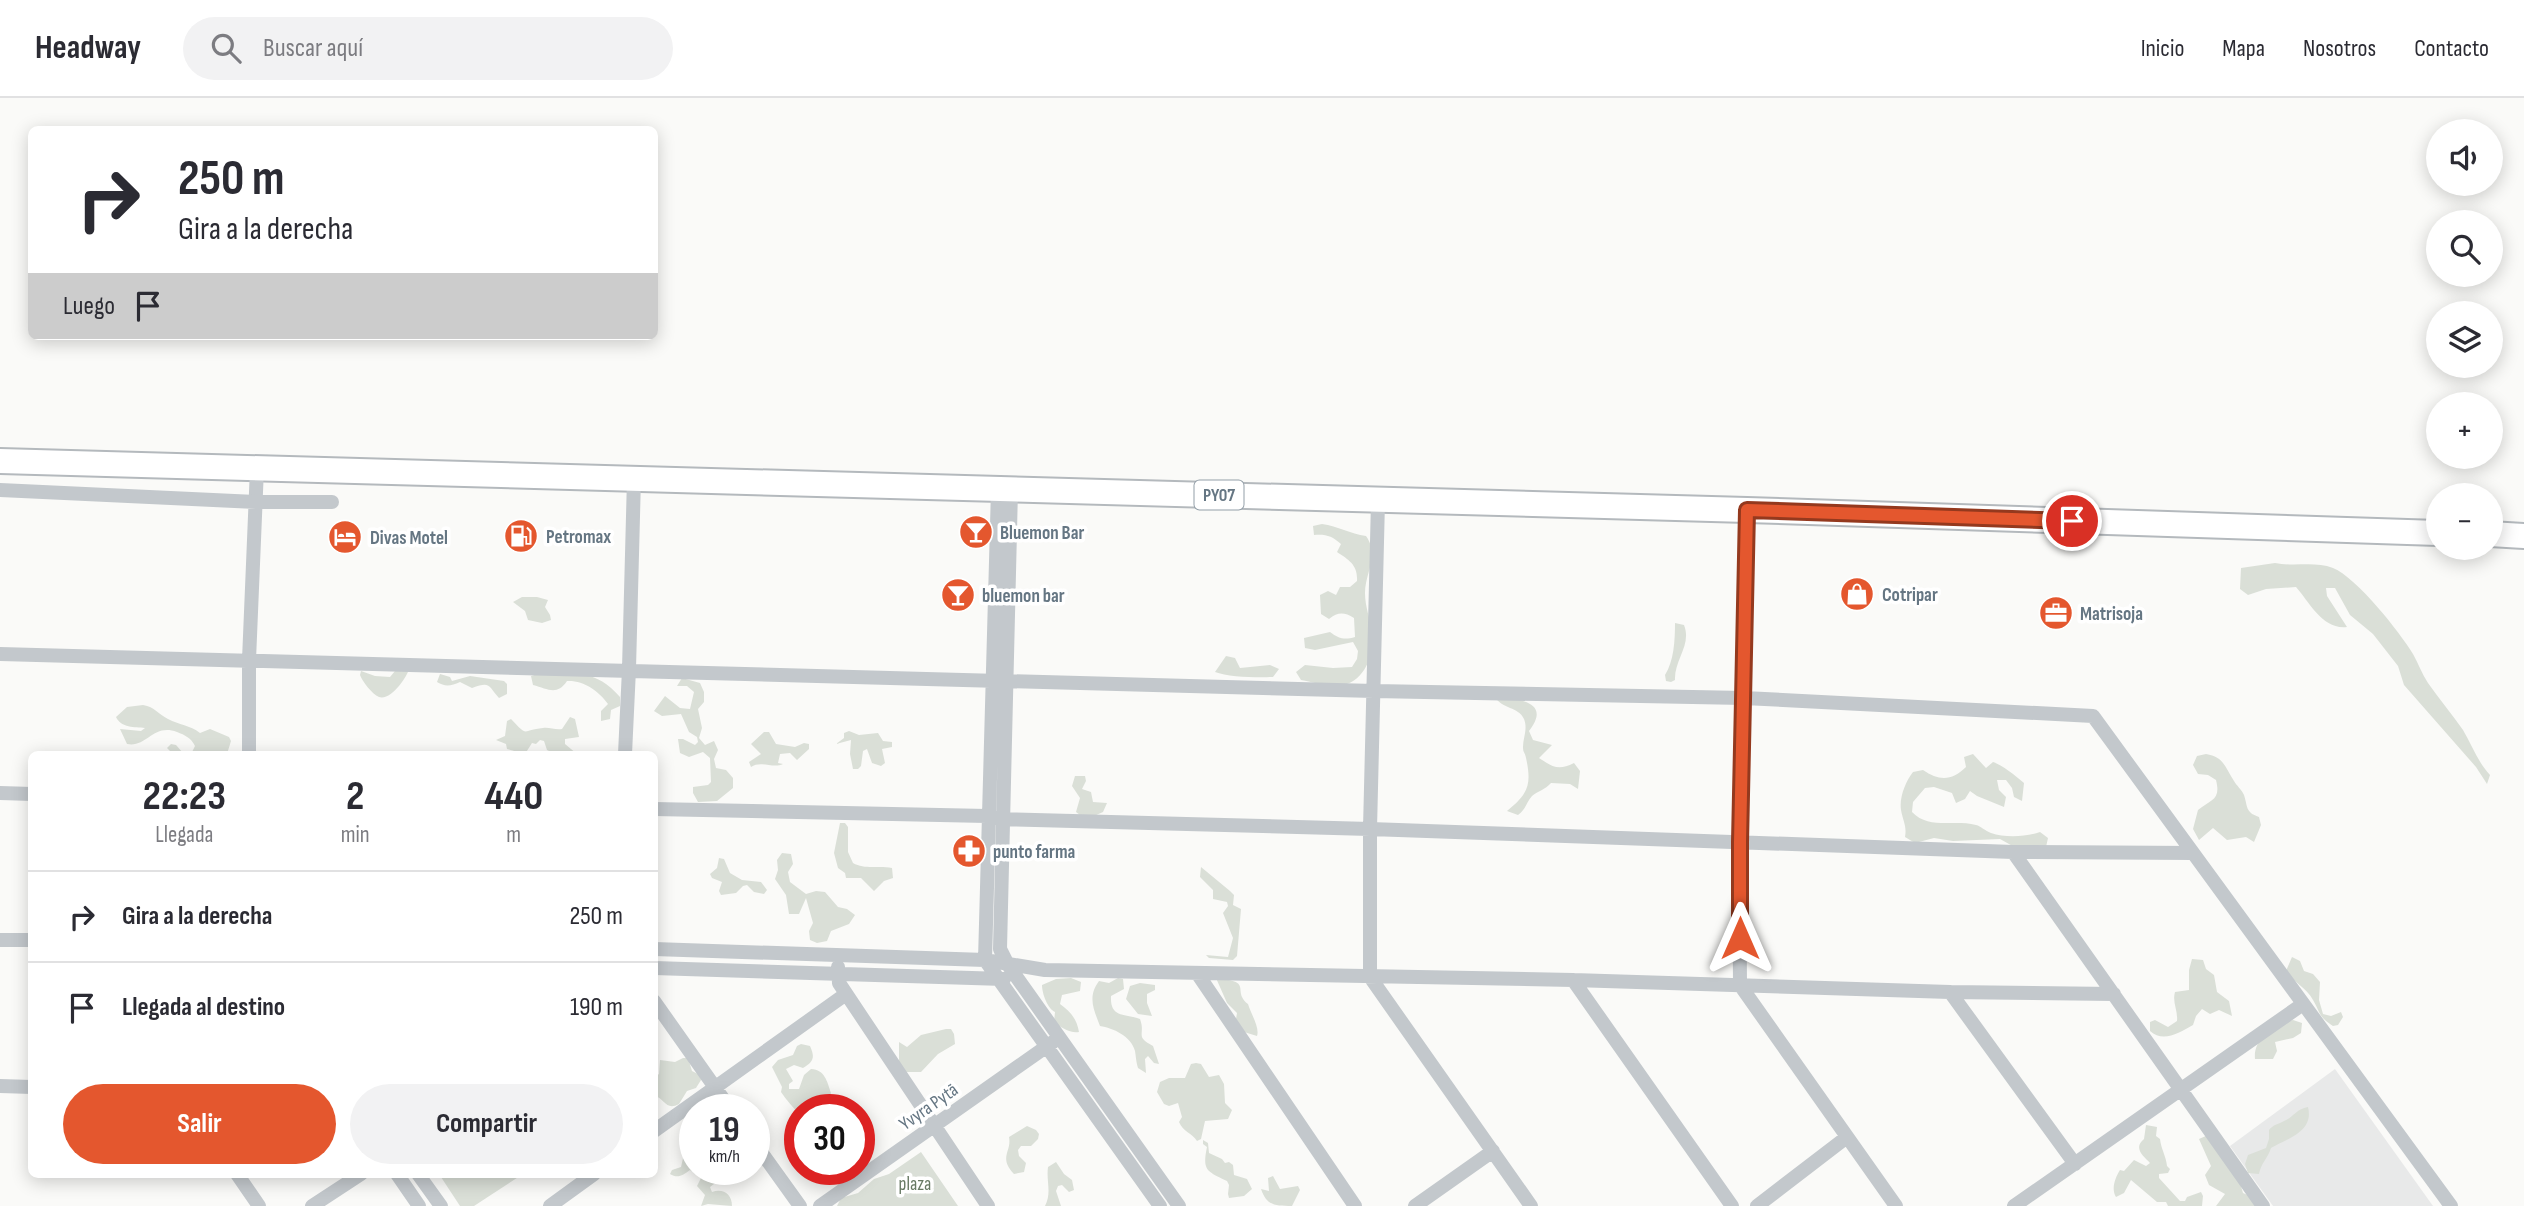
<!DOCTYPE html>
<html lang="es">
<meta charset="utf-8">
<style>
:root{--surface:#fff;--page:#f2f2f3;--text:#2b2b33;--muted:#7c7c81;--line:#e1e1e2;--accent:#e4572e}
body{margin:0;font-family:"Sofia Sans Condensed",sans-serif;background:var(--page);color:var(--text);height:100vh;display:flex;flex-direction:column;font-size:26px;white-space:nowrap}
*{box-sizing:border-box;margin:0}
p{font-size:23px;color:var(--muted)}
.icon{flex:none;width:38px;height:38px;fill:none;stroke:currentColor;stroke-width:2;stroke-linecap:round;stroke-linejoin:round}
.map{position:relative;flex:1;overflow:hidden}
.sheet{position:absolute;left:28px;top:653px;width:630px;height:427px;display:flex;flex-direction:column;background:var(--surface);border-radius:10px;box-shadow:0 4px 18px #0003}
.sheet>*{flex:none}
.guide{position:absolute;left:28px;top:28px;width:630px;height:214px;border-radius:10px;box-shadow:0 4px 18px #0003;background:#fff;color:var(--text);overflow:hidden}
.controls{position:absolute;left:2426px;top:21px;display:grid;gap:14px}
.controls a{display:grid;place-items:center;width:77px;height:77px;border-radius:50%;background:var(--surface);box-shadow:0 4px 18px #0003;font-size:35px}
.speed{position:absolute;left:679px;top:996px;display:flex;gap:14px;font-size:35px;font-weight:700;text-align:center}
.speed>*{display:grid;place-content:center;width:91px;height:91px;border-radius:50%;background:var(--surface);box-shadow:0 4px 18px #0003;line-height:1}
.speed small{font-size:18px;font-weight:400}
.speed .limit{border:10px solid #d22;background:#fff;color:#111}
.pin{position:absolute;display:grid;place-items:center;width:60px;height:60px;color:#fff;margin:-30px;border:4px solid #fff;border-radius:50%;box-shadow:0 2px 7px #0007}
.me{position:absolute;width:77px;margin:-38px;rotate:0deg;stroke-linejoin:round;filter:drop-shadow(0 0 5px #0008)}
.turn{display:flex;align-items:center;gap:24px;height:147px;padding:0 35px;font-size:32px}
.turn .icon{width:91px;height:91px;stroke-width:2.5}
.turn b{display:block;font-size:49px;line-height:60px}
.then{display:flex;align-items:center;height:66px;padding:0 35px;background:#0003;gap:14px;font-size:26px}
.eta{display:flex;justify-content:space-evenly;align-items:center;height:119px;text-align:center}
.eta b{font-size:42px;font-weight:700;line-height:49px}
.action{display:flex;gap:14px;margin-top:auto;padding:14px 35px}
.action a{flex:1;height:80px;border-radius:42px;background:var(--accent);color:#fff;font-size:28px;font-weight:700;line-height:80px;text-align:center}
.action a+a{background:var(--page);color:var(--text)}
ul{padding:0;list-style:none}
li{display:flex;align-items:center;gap:21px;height:91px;padding:0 35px;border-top:2px solid var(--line)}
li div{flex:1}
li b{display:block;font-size:26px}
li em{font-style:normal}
header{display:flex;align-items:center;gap:42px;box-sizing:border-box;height:98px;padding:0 35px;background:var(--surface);border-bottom:2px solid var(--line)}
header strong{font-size:33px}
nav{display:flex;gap:38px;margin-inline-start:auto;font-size:24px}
.search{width:490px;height:63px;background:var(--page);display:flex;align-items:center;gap:18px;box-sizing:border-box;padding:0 24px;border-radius:38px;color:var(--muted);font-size:26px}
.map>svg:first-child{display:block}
.built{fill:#e8e9e9}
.green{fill:#dadfd7}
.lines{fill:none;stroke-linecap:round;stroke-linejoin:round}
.highway-casing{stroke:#b4b9bd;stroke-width:28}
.street{stroke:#c3c8cc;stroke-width:14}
.highway{stroke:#fff;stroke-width:24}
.route-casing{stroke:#94391e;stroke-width:18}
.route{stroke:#e4572e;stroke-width:12}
.labels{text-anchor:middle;stroke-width:7;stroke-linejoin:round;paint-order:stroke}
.shield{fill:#fff;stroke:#939fa8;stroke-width:2}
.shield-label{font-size:18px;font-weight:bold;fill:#657683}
.poi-label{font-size:19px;font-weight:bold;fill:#657683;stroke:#fff;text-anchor:start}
.street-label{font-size:19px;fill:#657683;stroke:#fff}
.park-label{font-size:19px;fill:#687a64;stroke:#fff}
</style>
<header>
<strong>Headway</strong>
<div class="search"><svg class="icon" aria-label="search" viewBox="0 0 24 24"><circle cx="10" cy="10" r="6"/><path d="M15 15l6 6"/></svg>Buscar aquí</div>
<nav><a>Inicio</a><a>Mapa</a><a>Nosotros</a><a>Contacto</a></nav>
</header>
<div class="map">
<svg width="2524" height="1108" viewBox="0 0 2524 1108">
<rect width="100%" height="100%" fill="#fafaf8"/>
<!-- built -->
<path class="built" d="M2335 971 2433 1108H2273L2230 1048Z"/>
<!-- green -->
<path class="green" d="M1322 426C1338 428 1350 436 1366 438 1380 458 1365 474 1365 495 1365 509 1370 520 1372 533 1375 556 1365 585 1339 588 1328 589 1313 584 1301 582L1296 574 1305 567 1333 570 1352 569 1357 561 1358 553 1353 544 1315 552 1305 550 1304 540 1330 534C1339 541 1345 542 1355 539L1354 520C1344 514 1338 514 1329 521L1321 516 1320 497 1328 493 1336 497 1340 489H1350L1357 483C1358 467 1349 462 1337 454L1341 446C1332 438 1326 436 1314 437L1313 428Z
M2275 465C2295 469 2315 463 2333 470 2357 480 2399 533 2413 556 2418 565 2422 576 2428 585 2439 601 2452 616 2463 632 2472 647 2477 663 2490 677L2487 686 2476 669 2404 587 2398 568 2373 536 2350 517 2335 490H2326L2327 498 2347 529C2323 532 2310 505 2296 489L2266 491 2248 497 2240 491 2241 470Z
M522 499H537L548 502 545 509 550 517 551 522 542 525 528 522 525 513 513 504Z
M1675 525 1684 527C1692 547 1674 562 1675 582L1671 584 1666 583 1665 577C1674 563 1675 542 1675 525Z
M1226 558 1235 560 1240 570 1270 567 1279 571 1273 579C1258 580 1228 579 1215 574Z
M410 569C407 579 391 603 379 599 372 596 362 583 360 577L361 573 375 578 390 579 395 573Z
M541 575C575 576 596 571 620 599V608L611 612 610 621 601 623V613L608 606C599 593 583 582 567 583 557 598 548 591 533 587L531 578Z
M440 576 450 579 452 583 470 578 504 583 507 586V596L499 600C488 588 491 583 472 590L460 584C451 588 445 589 437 584Z
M682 580 700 585 704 594V604L698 611 702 630 699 640 705 647 714 643 718 652 714 661 716 670 726 672 733 680V690L717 703 698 704 693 695V689L708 687 711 684 710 660 703 654 689 659 680 655 678 641H683L695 647 698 644 697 639 689 634 681 616 662 618 654 613 665 598 680 610 690 611 694 594 687 588H677Z
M1494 598C1515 601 1553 602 1529 633L1533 642 1552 647 1539 660C1553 669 1558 673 1574 665L1580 673 1578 691 1570 686 1551 685C1545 692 1538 693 1532 698 1526 705 1526 711 1518 717L1507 713C1528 696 1532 687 1526 660 1525 654 1523 655 1523 649 1523 640 1528 631 1524 621 1518 608 1503 612 1494 598Z
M143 607C155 609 158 616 168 621 179 627 190 627 200 635L210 631 229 639 231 643 227 656H173L167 650 171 646 176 647 183 655 192 654 195 648C191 640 185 637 177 634 153 625 147 650 127 646L120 631 141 633 145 630C135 629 121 630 116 619L127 609Z
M570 619 575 621 579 639 565 641V646L577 656H555L547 652 544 643 540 642 536 646 532 645 525 656 507 651 506 646 496 642 505 638 507 623 511 621C529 640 521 632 543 630 549 629 555 632 562 631Z
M849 633 859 637 878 635 883 643 892 644V649L882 651 885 665 881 668 872 665 867 651 863 653 861 668 858 671H853L850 656 851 642 836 646 844 640V635Z
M764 634H769L776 646 795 649 804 645 809 646V651L797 662 790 655 780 656 778 665 783 666C773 671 761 662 751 669L749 664 761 656 751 646Z
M1973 656 1986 670 1993 664C2002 667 2016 678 2024 685L2022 703 2014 699 2012 690 2006 682H1997L1999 692 2006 699 2004 709 1977 698 1970 693 1965 701 1956 705 1952 695 1934 689 1925 690 1913 704 1912 714C1929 732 1954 721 1976 727 1981 728 1985 733 1991 735 2005 740 2026 739 2040 734L2048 740 2046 749 2018 751 2000 741 1953 743 1934 740 1915 745 1905 739C1907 728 1903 723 1901 712 1899 699 1906 683 1913 674L1923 672C1939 683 1952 683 1966 669L1964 659Z
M2206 656C2224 659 2225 669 2234 683 2236 687 2242 692 2244 697 2248 709 2245 714 2259 719L2261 727 2254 744 2246 739 2227 742 2213 730 2199 742 2193 731 2198 712C2212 701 2221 702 2216 682L2208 677 2198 676 2193 667 2197 658Z
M1075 678H1085L1086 683 1082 691 1091 694 1093 704 1107 705 1103 714 1094 718 1080 717 1076 714 1080 700 1072 688Z
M840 725H845L848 729V754L853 765C865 772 879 767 892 770L893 780 884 783 874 793 861 780H846L845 775 838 770 834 755Z
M782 755 791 756 793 766 788 774 790 784 806 796 816 793 825 794 838 809 847 811 855 817 849 826 831 833 827 843 817 845 810 842 809 833 813 825 806 800 799 816H789L786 797 775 781 778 772 777 762Z
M719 760 724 761 730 775 742 782 761 784 767 792 764 796 754 794 747 787 743 788 736 795 721 797 719 793 722 784 712 780 710 776 717 770Z
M1201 769 1230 793 1234 797 1233 807 1241 811 1237 858 1233 862 1209 860 1206 857 1228 859 1233 840 1223 815 1228 808 1227 804 1213 801V792L1200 779Z
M2292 859 2300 863 2304 873 2313 876 2320 884 2319 902 2323 916 2331 918 2341 914 2343 919 2338 927 2333 928C2318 918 2321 916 2313 902 2307 890 2293 884 2286 873Z
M2192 861 2203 862 2206 871 2214 877 2217 894 2229 903 2232 918 2219 912 2210 916 2202 911 2196 918 2193 927C2179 935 2163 945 2150 933V924L2155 922 2168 929 2177 923C2178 912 2172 904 2175 894L2189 892V872Z
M1071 880 1081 884 1080 893 1062 897 1060 906C1070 913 1077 921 1079 934 1071 936 1060 929 1054 924L1055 914C1048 911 1042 896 1042 887L1056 881Z
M1118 880 1123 881 1124 891 1111 898C1110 920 1124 915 1140 921 1146 937 1134 938 1153 948L1159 966 1154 965 1148 958 1145 961 1146 975 1138 970C1136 963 1136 959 1135 953 1131 938 1113 930 1100 928 1094 912 1087 899 1099 883L1109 885Z
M1216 880C1255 884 1231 892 1248 906 1251 916 1260 930 1257 938L1244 934 1236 921 1237 915 1227 905Z
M1140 885 1155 887V892L1147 896V905L1152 918 1138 916 1126 901 1130 888Z
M2293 922 2302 925 2301 935 2293 940 2275 944 2277 953 2273 961H2255C2253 941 2274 925 2293 922Z
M946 931H951L954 936 955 946 938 956 921 974H906L899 967V944L907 949 921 937Z
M801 946 810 948C815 959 814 964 803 970L794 967 786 971 793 983 789 986V991H799L804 977 811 971C825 972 827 983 831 995L827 1004 818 1006 819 1011 800 1012V1017C793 1009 786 1002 781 994L782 989 772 969 778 962 793 957 797 948Z
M683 960H688L692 973 700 977 701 982 696 990 687 993 679 1006C666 1013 665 1001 655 998V979L659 976 660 962 675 964Z
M1196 965 1201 966 1209 979 1219 977 1224 986 1225 1005 1232 1012 1228 1021 1205 1023 1201 1041 1197 1043C1192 1035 1183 1034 1179 1024L1182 1019 1178 1005 1169 1008 1164 1006 1157 994 1160 984 1169 980H1185L1191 966Z
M2308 1009C2314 1033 2289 1040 2271 1050 2268 1060 2261 1065 2259 1076L2248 1075 2245 1066 2248 1057 2266 1050 2269 1041V1032C2274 1026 2277 1027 2284 1023 2294 1019 2296 1011 2308 1009Z
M2146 1027 2157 1029 2156 1038 2160 1041C2161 1051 2166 1058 2167 1068L2170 1071 2168 1075 2159 1076V1080L2180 1103H2185L2187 1099 2201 1094 2203 1098 2202 1108H2168L2166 1104H2157L2131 1082 2124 1095 2116 1099C2111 1091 2115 1080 2120 1072L2124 1073 2134 1062 2146 1068 2150 1065C2143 1058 2133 1050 2144 1041Z
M1027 1028 1036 1032 1039 1036 1038 1041 1031 1048H1021L1018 1052 1019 1058 1026 1065 1024 1074 1014 1076C998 1059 1012 1054 1009 1039Z
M2208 1037 2240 1085 2243 1095 2252 1099 2256 1108H2216L2225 1096 2209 1087 2205 1077 2211 1068 2199 1041Z
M1203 1042 1208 1045 1209 1055 1222 1061 1225 1065 1229 1064 1233 1067 1234 1077 1247 1081 1252 1091 1244 1098 1229 1100 1228 1096 1229 1087 1227 1083C1207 1073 1202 1073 1207 1049L1203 1046Z
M688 1054 695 1057V1071H709L710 1076 718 1083 710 1089 712 1094C723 1090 732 1096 732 1108L708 1106 701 1108 705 1097 697 1088 701 1080 690 1072C683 1077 678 1081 670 1076L672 1072 681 1069 684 1056Z
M921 1054 958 1108H837L841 1100 858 1095 874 1081 889 1076Z
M1056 1064 1064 1076 1072 1082 1074 1092 1069 1094 1062 1087 1058 1088 1056 1093 1061 1108H1045C1052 1095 1046 1083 1048 1069Z
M439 1076H523L474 1108H460Z
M1273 1078 1280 1091 1298 1088 1300 1092 1292 1108C1275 1108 1267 1108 1261 1091L1269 1093 1268 1080Z"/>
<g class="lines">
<!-- highway casing -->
<g class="highway-casing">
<path id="highway" d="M0 363 1747 412 2438 435
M2490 436 2524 438"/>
</g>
<!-- street -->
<path class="street" d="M998 391 985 862 1160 1108
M1011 391 1000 851 1008 867 1179 1108
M0 392 256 404H332
M1378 403 1370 731V879L1531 1108
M1747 412 1739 744 1740 887 1896 1108
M0 556 1374 593 1744 600 2093 618 2451 1108
M249 656V562L257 370
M625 656 629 571 634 380
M0 695 32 696
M654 711 987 718 1002 721 1370 731 2013 754 2193 755
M2013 754 2263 1108
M0 842H32
M654 851 985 862 1045 872 1573 882 1950 894 2114 896
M838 869 839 885 988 1108
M654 870 1004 881
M1197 875 1355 1108
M1573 882 1732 1108
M1950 894 2075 1066
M654 903 731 1012
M0 988 32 989
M654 1033 846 896
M754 1044 800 1108
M237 1076 259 1108
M397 1076 419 1108
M418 1076 441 1108
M312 1108 361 1076
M550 1108 594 1076
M820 1108 1053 944
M1415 1108 1493 1053
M1757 1108 1847 1039
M2014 1108 2303 906"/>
<!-- highway -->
<use href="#highway" class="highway"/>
</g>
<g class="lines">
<!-- route casing -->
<g class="route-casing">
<path id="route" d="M1740 840V744L1747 412 2072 423"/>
</g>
<!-- route -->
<use href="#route" class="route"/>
</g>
<!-- icons -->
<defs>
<g id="bar-disc" transform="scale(1.75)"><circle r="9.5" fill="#e4572e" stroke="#fff"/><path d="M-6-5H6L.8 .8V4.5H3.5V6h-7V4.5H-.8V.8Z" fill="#fff"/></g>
<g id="fuel-disc" transform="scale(1.75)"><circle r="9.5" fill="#e4572e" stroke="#fff"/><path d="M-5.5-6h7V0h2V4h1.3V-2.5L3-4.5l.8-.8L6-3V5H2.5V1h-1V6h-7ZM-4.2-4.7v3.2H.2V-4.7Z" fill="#fff"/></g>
<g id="hotel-disc" transform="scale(1.75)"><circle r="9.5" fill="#e4572e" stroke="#fff"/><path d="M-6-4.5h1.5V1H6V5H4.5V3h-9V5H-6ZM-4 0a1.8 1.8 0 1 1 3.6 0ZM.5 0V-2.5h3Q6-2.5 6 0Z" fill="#fff"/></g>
<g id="shop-disc" transform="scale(1.75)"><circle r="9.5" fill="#e4572e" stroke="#fff"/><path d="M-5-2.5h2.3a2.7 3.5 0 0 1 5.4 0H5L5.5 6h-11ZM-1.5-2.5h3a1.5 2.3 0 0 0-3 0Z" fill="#fff"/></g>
<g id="office-disc" transform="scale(1.75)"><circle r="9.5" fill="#e4572e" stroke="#fff"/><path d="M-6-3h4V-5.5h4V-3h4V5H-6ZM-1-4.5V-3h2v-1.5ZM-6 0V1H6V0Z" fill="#fff"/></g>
<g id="pharmacy-disc" transform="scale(1.75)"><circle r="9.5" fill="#e4572e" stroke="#fff"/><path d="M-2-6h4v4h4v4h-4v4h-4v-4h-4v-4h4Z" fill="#fff"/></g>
</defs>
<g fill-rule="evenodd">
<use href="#bar-disc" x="976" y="434"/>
<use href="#fuel-disc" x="521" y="438"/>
<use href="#hotel-disc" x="345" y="439"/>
<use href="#shop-disc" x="1857" y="496"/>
<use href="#bar-disc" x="958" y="497"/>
<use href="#office-disc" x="2056" y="515"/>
<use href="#pharmacy-disc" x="969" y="753"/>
</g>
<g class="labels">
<!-- shield labels -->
<rect class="shield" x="1194.5" y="382.5" width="49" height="29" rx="5"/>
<g class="shield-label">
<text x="1219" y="403">PY07</text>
</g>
<!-- poi labels -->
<g class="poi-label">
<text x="1000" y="441">Bluemon Bar</text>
<text x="546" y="445">Petromax</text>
<text x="370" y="446">Divas Motel</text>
<text x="1882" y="503">Cotripar</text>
<text x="982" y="504">bluemon bar</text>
<text x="2080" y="522">Matrisoja</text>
<text x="993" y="760">punto farma</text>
</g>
<!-- street labels -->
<g class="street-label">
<text transform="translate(928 1008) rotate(-35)" y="7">Yvyra Pytã</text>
</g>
<!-- park labels -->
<g class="park-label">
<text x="915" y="1092">plaza</text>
</g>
</g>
</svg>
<div class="controls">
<a><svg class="icon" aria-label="sound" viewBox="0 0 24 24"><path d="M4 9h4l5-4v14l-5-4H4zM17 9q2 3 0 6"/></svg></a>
<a><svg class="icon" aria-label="search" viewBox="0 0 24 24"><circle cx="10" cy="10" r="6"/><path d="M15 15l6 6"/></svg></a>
<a><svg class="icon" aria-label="layers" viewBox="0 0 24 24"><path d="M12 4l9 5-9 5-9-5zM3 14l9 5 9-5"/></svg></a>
<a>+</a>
<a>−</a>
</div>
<div class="speed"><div>19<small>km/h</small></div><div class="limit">30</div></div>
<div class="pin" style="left:2072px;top:423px;background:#d93025"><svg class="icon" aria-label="arrive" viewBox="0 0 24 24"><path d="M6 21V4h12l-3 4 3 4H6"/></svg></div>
<svg class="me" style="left:1740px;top:840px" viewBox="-20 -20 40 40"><path d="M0-17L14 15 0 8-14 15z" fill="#e4572e" stroke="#fff" stroke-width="4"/></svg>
<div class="guide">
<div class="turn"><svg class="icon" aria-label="right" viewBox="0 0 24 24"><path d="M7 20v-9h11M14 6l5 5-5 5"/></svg><div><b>250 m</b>Gira a la derecha</div></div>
<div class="then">Luego<svg class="icon" aria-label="arrive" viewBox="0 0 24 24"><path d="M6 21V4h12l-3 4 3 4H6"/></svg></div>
</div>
<section class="sheet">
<div class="eta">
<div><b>22:23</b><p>Llegada</p></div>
<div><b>2</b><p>min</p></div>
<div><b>440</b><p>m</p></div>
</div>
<ul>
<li><svg class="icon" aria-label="right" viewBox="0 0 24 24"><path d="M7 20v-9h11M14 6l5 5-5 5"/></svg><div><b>Gira a la derecha</b></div><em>250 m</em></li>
<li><svg class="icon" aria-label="arrive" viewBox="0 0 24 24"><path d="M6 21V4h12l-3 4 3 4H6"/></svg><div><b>Llegada al destino</b></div><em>190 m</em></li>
</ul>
<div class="action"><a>Salir</a><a>Compartir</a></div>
</section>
</div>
